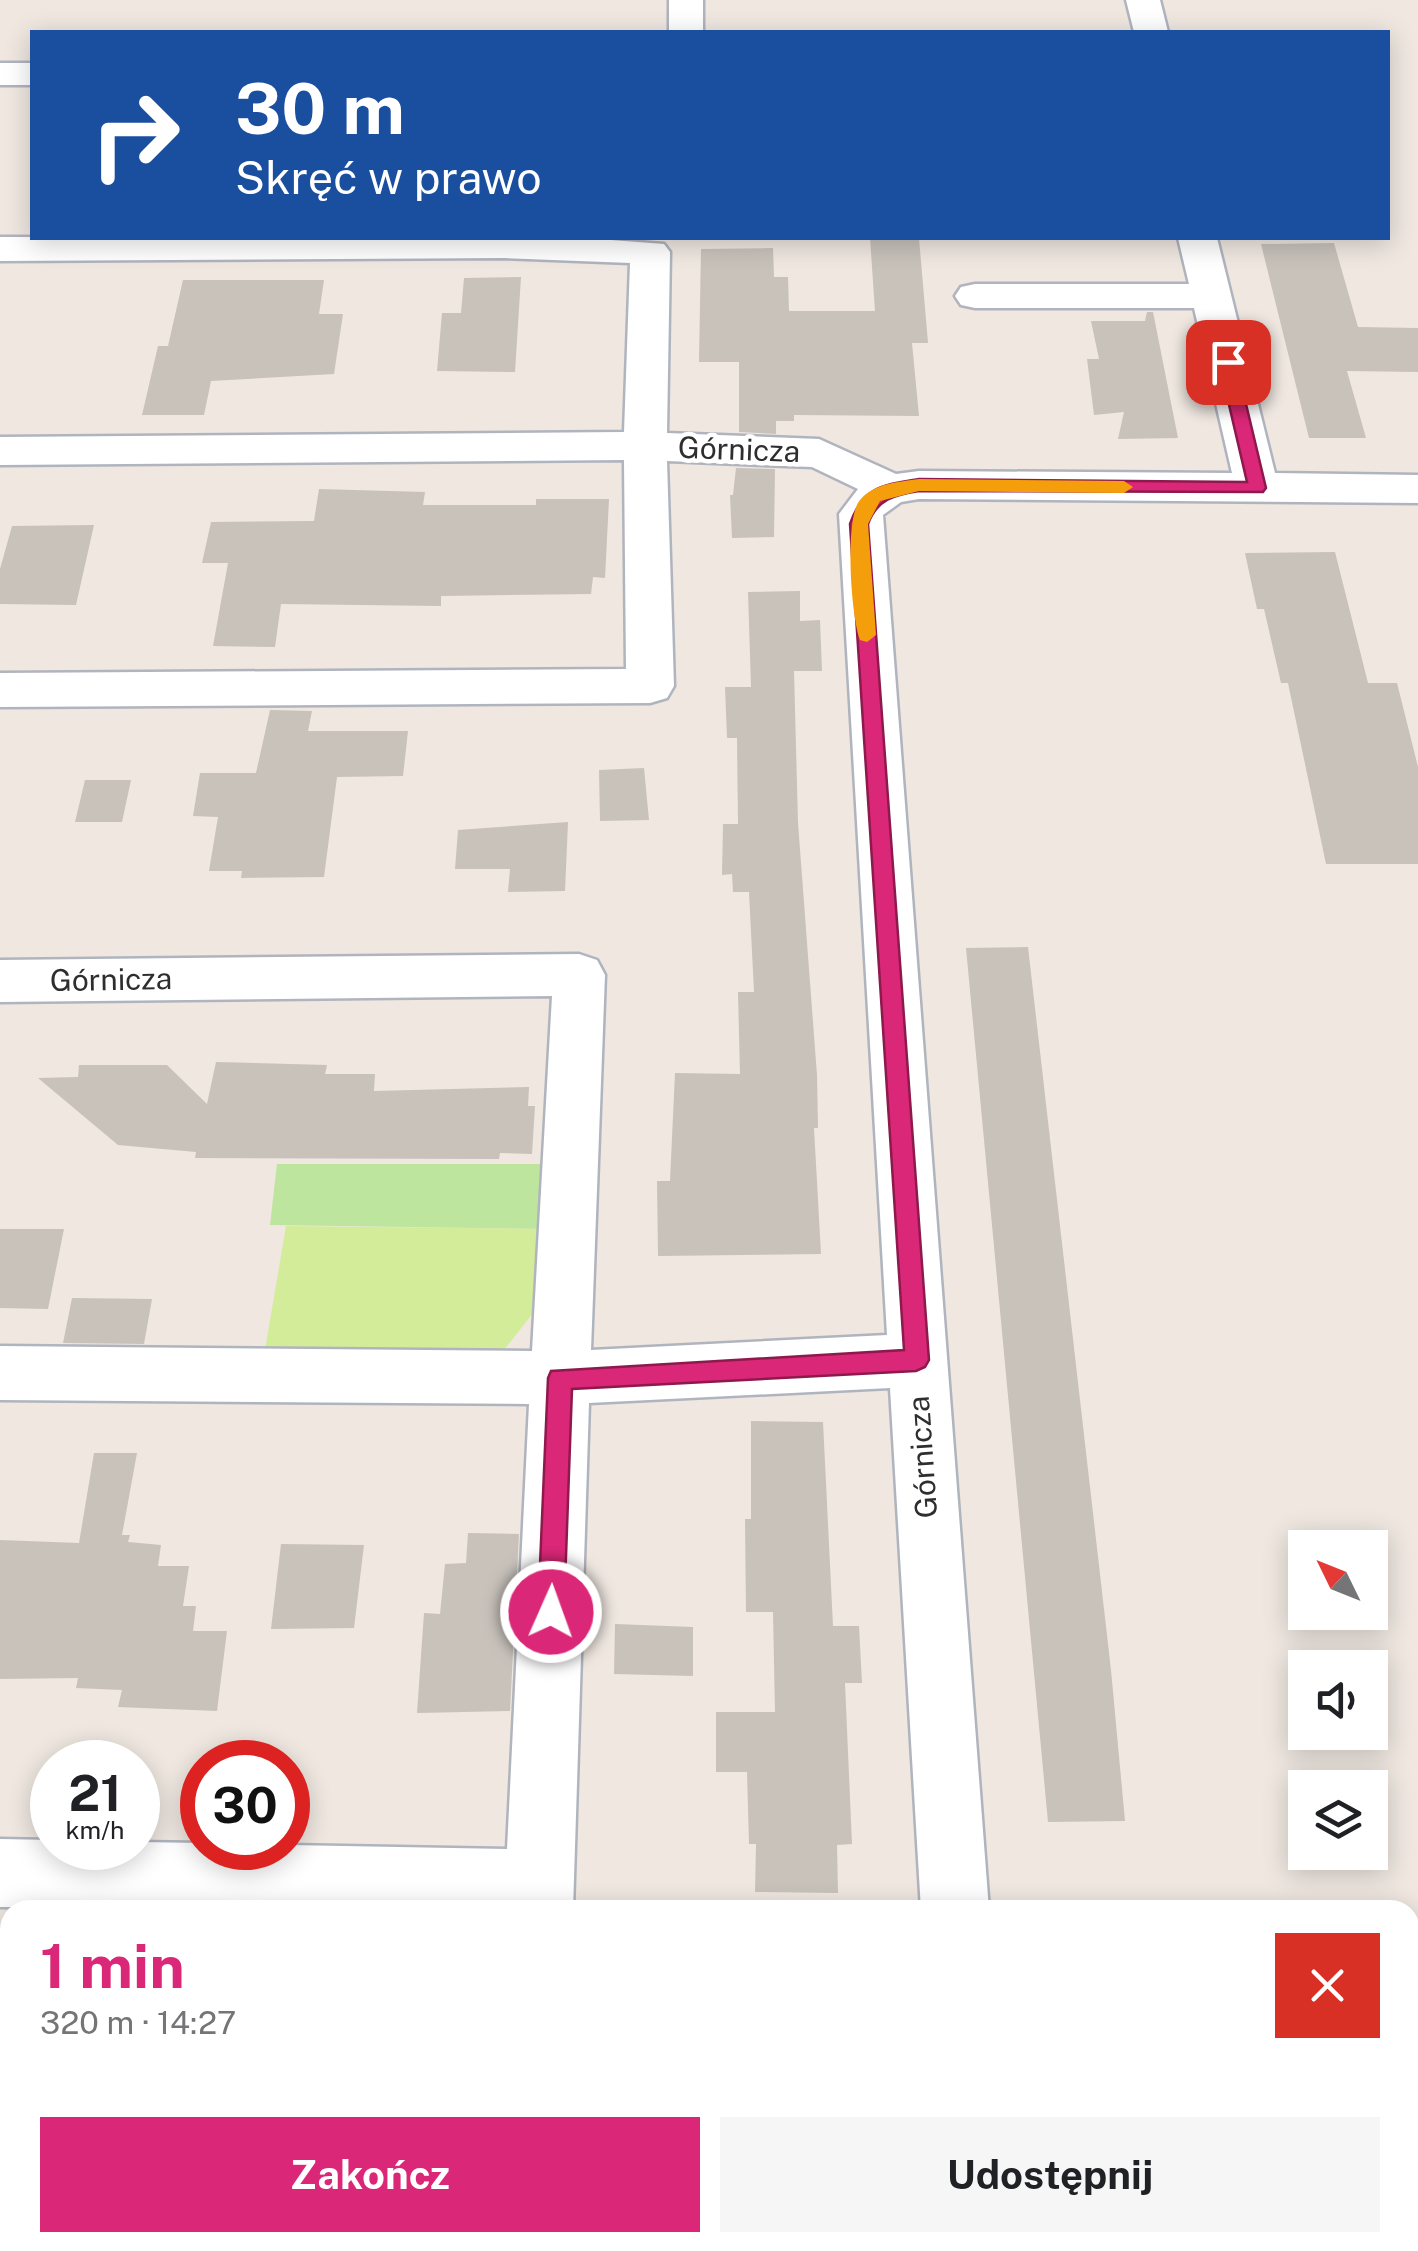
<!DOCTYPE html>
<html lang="pl">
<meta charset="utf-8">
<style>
:root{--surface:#fff;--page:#f6f6f6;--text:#202124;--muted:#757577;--accent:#db2777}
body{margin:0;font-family:"Public Sans",sans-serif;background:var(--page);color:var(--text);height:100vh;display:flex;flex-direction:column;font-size:38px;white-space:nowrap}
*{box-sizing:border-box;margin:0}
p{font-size:32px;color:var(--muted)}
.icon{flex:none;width:55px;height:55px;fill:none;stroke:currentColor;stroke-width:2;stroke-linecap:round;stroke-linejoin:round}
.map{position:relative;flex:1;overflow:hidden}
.sheet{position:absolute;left:0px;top:1900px;width:1420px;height:352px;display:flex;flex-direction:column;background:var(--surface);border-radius:30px 30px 0 0;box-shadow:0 5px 25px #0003}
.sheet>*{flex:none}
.hud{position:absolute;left:30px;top:30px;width:1360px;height:210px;border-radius:0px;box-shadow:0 5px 25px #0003;background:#1a4fa0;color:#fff;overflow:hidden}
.needle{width:65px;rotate:313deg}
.fabs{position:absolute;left:1288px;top:1530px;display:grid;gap:20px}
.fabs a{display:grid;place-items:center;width:100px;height:100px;border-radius:0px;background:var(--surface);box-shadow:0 5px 25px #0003;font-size:50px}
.speed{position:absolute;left:30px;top:1740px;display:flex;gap:20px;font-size:50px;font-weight:700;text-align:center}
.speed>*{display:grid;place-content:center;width:130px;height:130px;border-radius:50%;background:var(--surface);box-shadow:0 5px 25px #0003;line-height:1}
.speed small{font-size:25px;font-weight:400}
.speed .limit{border:15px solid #d22;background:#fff;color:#111}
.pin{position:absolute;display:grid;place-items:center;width:85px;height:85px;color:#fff;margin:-42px;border-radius:20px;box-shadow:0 5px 15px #0006}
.me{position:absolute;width:110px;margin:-55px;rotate:2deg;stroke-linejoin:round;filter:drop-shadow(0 0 8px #0008)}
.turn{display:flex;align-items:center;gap:35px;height:210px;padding:0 40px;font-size:45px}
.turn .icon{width:130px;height:130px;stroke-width:2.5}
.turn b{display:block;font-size:70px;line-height:85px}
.round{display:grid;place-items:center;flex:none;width:105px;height:105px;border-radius:0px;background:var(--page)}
.summary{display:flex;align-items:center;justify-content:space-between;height:170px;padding:0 40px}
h1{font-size:60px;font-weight:700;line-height:75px;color:var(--accent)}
.button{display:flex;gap:20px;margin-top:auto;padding:20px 40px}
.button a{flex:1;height:115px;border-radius:0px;background:var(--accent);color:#fff;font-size:40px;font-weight:700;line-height:115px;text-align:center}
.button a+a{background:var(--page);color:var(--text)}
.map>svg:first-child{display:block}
.green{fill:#bee59d}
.pitch{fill:#d3ec99}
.building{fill:#c8c2bb}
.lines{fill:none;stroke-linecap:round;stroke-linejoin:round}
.minor-casing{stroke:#b0b4be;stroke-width:5}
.minor{fill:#fff;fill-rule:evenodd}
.route{fill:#db2777;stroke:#8e194d;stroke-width:2.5}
.slow{fill:#f59e0b}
.labels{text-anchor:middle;stroke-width:9;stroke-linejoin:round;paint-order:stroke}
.street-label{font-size:30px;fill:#2e2e2e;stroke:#fff}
</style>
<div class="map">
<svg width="1418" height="2251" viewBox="0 0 1418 2251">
<rect width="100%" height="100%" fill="#efe7e0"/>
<!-- green -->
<path class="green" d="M277 1164H546L544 1229 270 1225Z"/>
<!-- pitch -->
<path class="pitch" d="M286 1226 544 1229 541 1303 496 1360 264 1356Z"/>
<!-- building -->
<path class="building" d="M870 238H919L928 343H912L919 416 794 415V421H776V434L739 432V362H699L701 249 773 248 774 277H788L789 311H875Z
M1334 243 1358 327 1418 328V372L1347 371 1366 438H1309L1261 244Z
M521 277 515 372 437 371 442 313H461L464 278Z
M183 280H324L319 314H343L334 374 211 381 204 415H142L158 346H168Z
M1147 312H1153L1178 438 1118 439 1124 412 1094 415 1087 359H1099L1091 321H1145Z
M736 468 775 469 774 537 732 538 730 495H733Z
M319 489 425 492 423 505H536V499H609L605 578 593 577 591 594 441 596V606L281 604 275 647 213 646 228 563H202L211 522 314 521Z
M94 525 76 605 0 604V569L12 526Z
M1335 552 1368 683H1397L1418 767V864H1326L1288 683H1281L1264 609H1257L1245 553Z
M800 591V621L820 620 822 671H794L798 823 817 1075 818 1128H814L821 1254 658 1256 657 1181H670L675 1073 740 1074 738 992H754L749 892H733L732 874 722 875 723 824H738L737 738H727L725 687H751L748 592Z
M270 710 312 711 308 731H408L403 776 337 777 324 877 241 878 242 871H209L218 817 193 816 200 773H256Z
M644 768 649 820 600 821 599 770Z
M85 780H131L122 822H75Z
M568 822 565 891 508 892 510 869H455L458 830Z
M1028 947 1111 1670 1125 1821 1048 1822 966 948Z
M216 1062 327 1065 325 1074H375L374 1091 529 1087 528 1106H535L532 1154 500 1153 499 1159 195 1158 196 1152 118 1145 38 1078 78 1077 79 1065H167L207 1104Z
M0 1229H64L48 1309 0 1308Z
M72 1298 152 1299 144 1344 63 1343Z
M751 1421 823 1422 833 1626H859L862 1683H845L852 1844 837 1845 838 1893 755 1892 756 1844H749L747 1772H716V1712H775L773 1612H746L745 1519H751Z
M94 1453H137L122 1535H130L128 1542 161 1545 158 1566H189L183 1606H196L193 1631H227L217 1711 118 1707 122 1690 76 1688 78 1678 0 1679V1540L79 1543Z
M468 1533 519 1534 510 1711 417 1713 424 1613 440 1614 445 1564 466 1563Z
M281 1544 364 1545 354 1628 271 1629Z
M615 1624 693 1627V1676L614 1674Z"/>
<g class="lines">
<!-- minor casing -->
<g class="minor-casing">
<path id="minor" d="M669 0H703V32H669Z
M1126 0H1160L1168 32H1134Z
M0 63H32V85H0Z
M0 237 584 238 664 244 670 252 667 433 819 439 896 474 919 471 1232 473 1194 308H975L961 305 955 296 961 287 975 284H1189L1178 238H1217L1275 473 1418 475V503L919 499 901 502 883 515 989 1910H921L890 1388 589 1403 573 1910 0 1907V1839L52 1840V1848H138V1842L202 1843V1848L288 1845 507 1849 529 1404 0 1400V1346L532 1351 552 996 0 1002V960L579 954 597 960 605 975 591 1350 887 1335 839 514 858 489 812 467 667 461 674 686 667 698 650 703 0 707V673L626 669 624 460 0 465V437L624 432 630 263 503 258 0 261Z
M481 2242H555V2251H479Z
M941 2242H1015L1017 2251H941Z"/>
</g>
<!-- minor -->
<use href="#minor" class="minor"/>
</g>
<!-- route -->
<path class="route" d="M1228 357 1236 362 1266 488 1263 492 919 491C894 495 877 499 868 524L929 1360 925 1367 916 1371 572 1389 564 1612 560 1621 551 1625 542 1621 538 1612 548 1378 551 1371 904 1350 850 524C863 486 883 485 919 479L1247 482 1219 362Z"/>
<!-- slow -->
<path class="slow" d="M919 479 1124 481 1133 487 1124 493 919 491 880 501 868 524 876 635 867 642 860 640C851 617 844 518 860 500 874 483 899 482 919 479Z"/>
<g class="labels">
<!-- street labels -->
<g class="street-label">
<text transform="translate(739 450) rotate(2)" y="10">Górnicza</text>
<text transform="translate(111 980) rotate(-1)" y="10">Górnicza</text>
<text transform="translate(923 1457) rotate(-94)" y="10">Górnicza</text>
</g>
</g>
</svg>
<div class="fabs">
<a><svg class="needle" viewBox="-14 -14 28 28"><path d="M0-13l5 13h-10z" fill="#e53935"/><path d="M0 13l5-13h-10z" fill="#757577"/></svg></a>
<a><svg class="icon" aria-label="sound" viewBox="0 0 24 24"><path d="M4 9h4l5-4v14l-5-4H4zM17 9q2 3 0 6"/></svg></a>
<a><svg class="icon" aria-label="layers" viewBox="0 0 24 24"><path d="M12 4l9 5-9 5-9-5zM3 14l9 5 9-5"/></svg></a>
</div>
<div class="speed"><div>21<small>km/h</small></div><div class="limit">30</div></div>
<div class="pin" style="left:1228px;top:362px;background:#d93025"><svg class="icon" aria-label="arrive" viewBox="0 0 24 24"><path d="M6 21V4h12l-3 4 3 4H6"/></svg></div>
<svg class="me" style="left:551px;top:1612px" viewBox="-20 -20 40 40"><circle r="17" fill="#db2777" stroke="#fff" stroke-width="3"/><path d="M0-11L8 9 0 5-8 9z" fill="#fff"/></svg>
<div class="hud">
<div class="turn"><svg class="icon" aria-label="right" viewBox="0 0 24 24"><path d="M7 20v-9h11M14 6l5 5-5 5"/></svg><div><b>30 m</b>Skręć w prawo</div></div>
</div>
<section class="sheet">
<div class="summary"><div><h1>1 min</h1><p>320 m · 14:27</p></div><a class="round" style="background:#d93025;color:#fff"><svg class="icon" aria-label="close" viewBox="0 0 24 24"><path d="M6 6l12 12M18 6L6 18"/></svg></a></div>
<div class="button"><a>Zakończ</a><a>Udostępnij</a></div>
</section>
</div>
